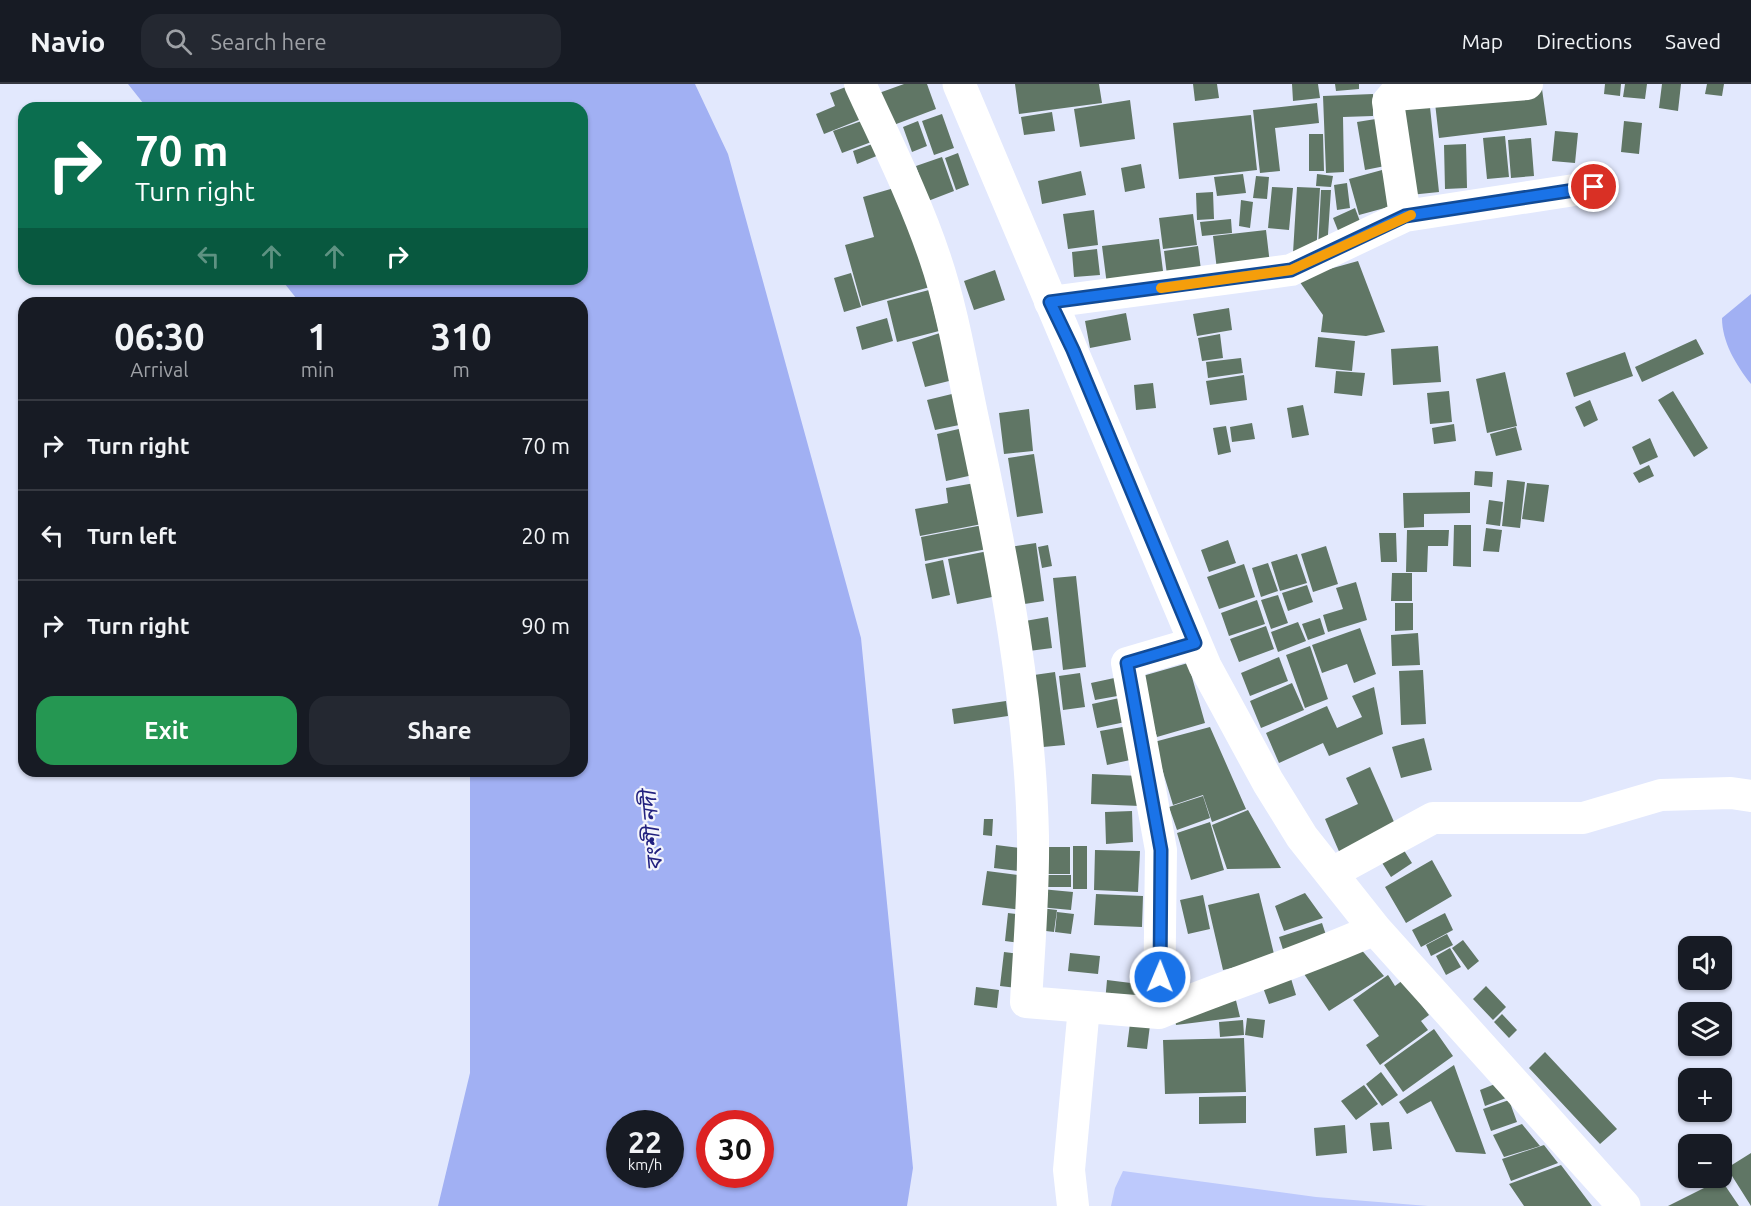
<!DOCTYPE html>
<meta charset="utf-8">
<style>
:root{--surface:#171b24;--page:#242831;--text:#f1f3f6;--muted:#9ea1a6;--line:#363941;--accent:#259752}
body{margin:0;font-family:Ubuntu,"Noto Sans Bengali",sans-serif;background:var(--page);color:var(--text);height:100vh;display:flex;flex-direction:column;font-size:22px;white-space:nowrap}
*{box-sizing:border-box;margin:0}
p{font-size:20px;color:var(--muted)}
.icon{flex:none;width:33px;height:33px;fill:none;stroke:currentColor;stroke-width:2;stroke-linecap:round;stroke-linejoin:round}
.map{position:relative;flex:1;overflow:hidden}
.details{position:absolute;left:18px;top:213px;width:570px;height:480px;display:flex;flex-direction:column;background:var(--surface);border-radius:18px;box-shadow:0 2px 4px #0004}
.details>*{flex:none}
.banner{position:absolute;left:18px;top:18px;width:570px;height:183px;border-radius:18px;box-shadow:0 2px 4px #0004;background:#0b6e4f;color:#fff;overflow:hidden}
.controls{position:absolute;left:1678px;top:852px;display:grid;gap:12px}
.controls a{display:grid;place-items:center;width:54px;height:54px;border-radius:12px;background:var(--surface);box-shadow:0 2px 4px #0004;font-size:30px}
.speed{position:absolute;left:606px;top:1026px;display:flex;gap:12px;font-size:30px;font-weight:700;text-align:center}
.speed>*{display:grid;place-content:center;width:78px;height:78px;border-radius:50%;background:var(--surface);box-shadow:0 2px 4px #0004;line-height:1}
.speed small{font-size:15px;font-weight:400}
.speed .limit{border:9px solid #d22;background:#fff;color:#111}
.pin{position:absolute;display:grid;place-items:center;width:51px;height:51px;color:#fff;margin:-26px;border:3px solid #fff;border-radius:50%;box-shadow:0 2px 6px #0007}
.me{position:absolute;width:66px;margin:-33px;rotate:1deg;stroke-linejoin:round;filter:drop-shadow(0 0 4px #0008)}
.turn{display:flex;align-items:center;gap:21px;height:126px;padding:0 18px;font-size:27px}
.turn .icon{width:78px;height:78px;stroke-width:2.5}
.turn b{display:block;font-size:42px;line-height:51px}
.lanes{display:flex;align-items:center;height:57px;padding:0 18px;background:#0003;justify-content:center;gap:30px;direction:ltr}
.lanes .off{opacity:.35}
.eta{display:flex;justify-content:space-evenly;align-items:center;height:102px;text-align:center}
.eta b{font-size:36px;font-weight:700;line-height:42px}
.cta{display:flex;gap:12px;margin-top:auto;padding:12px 18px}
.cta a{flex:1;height:69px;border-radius:18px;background:var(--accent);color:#fff;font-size:24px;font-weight:700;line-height:69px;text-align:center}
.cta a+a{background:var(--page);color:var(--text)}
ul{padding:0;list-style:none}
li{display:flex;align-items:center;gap:18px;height:90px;padding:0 18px;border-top:2px solid var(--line)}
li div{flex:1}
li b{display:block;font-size:22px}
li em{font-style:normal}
header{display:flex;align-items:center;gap:36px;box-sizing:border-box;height:84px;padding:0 30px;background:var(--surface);border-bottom:2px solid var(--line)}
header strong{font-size:28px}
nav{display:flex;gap:33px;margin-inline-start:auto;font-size:21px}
.search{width:420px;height:54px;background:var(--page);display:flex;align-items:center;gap:15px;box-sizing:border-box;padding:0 21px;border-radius:18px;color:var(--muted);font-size:22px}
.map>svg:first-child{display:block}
.green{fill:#bdc9fc}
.water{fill:#a1b0f3;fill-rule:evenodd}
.building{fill:#607665}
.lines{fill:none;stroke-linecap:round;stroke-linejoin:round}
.minor{stroke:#fff;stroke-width:32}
.tertiary{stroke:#fff;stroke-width:33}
.route-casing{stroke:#114b97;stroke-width:15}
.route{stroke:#1a73e8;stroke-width:10}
.slow{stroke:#f59e0b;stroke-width:10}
.labels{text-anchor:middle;stroke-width:4.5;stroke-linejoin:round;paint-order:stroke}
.water-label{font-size:22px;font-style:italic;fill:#22217f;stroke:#f4f5fb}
</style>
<header>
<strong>Navio</strong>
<div class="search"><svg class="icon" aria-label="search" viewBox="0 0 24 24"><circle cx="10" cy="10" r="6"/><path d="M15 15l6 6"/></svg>Search here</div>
<nav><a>Map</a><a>Directions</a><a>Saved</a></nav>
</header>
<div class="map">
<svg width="1751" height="1122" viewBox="0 0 1751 1122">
<rect width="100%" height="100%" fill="#e2e8fd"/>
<!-- green -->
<path class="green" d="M1123 1087 1316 1113 1428 1122H1111L1115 1104Z"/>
<!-- water -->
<path class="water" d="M128 0H695L728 70 861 554 913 1084 907 1122H438L470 989V687H582V219H300L281 195H582V24H147ZM620 1040H670V1090H620ZM710 1040H760V1090H710Z
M1751 210V300C1736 281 1722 258 1722 234Z"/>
<!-- building -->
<path class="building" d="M904 0H927L936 25 891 42 879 9Z
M1015 0H1099L1102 19 1019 30Z
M1193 0H1217L1219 14 1195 17Z
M1292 0H1318L1320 14 1293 17Z
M1335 0H1359V5L1336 7Z
M1605 0H1621L1620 12 1604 10Z
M1625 0H1647L1645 15 1623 13Z
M1662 0H1681L1678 27 1659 24Z
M1707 0H1724L1722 12 1705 10Z
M851 1 864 34 824 50 816 30 835 22 830 9Z
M1542 5 1547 41 1439 54 1435 19Z
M1373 10V32L1343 33 1344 88 1326 89 1323 12Z
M1130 16 1135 55 1080 63 1074 25Z
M1317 19 1319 39 1275 44 1280 87 1260 89 1253 26Z
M1430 23 1439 108 1410 111 1401 25Z
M1052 28 1055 47 1024 51 1021 33Z
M942 30 954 64 934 71 922 37Z
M1251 31 1257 86 1179 95 1173 39Z
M1382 34 1390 81 1365 86 1357 38Z
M867 35 874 57 842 69 833 47Z
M918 37 927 62 912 68 903 43Z
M1624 37 1642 39 1639 70 1621 68Z
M1555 47 1578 49 1575 79 1552 77Z
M1309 50H1323L1324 87H1309Z
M1505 52 1509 93 1487 95 1483 54Z
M1531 54 1534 92 1511 94 1508 56Z
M875 59 879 71 857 80 853 67Z
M1466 60 1467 104 1445 105 1444 61Z
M958 69 969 101 956 106 945 74Z
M942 73 954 107 928 117 916 82Z
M1141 80 1145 104 1125 108 1121 84Z
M1382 86 1392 122 1359 131 1349 95Z
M1081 87 1086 111 1042 120 1038 97Z
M1243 90 1246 109 1217 112 1214 93Z
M1317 90 1333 92 1331 103 1316 102Z
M1256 92 1269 93 1267 115 1253 114Z
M1347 99 1350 124 1337 126 1334 101Z
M901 102 930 203 862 222 845 161 874 153 863 113Z
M1272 103 1293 104 1289 146 1268 144Z
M1297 103 1320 104 1316 171 1293 169Z
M1321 106H1331L1327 165 1318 164Z
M1213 108 1214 135 1197 136 1196 109Z
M1241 116 1253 118 1250 144 1239 142Z
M1355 124 1361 140 1339 149 1333 134Z
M1094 126 1098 161 1068 165 1063 130Z
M1193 130 1197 161 1163 165 1159 134Z
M1231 135 1232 149 1202 152 1200 138Z
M1266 146 1270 180 1217 186 1213 152Z
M1159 155 1164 195 1107 201 1102 162Z
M1198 162 1202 194 1168 199 1164 167Z
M1097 165 1100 191 1074 193 1072 168Z
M1358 177 1385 248 1366 252 1321 248 1323 231 1297 194Z
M995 186 1005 216 974 226 964 197Z
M851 189 861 223 844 228 834 194Z
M929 206 939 247 897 258 887 217Z
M1229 224 1232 246 1197 252 1193 230Z
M1126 229 1131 256 1090 264 1085 237Z
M887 234 893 257 862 266 856 243Z
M940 249 953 296 925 303 912 258Z
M1220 250 1223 274 1202 277 1198 254Z
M1318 253 1355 257 1352 287 1315 283Z
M1696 255 1704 270 1642 298 1635 283Z
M1438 262 1441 298 1393 301 1391 265Z
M1625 268 1633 292 1574 313 1566 289Z
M1241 274 1243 289 1208 294 1206 278Z
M1336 287 1365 289 1362 312 1334 309Z
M1505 288 1517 342 1487 349 1476 295Z
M1244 291 1247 316 1210 321 1206 297Z
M1153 299 1156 324 1136 326 1134 301Z
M1449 307 1452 338 1430 340 1427 309Z
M1673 307 1708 364 1694 373 1658 316Z
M956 309 964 340 935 346 927 316Z
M1590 316 1598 336 1584 343 1575 323Z
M1303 321 1309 351 1292 354 1287 324Z
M1029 325 1033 367 1004 370 999 329Z
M1252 339 1255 355 1232 358 1230 343Z
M1454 340 1456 357 1434 360 1432 344Z
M1226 342 1231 368 1218 371 1213 344Z
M1516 343 1522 366 1496 372 1490 350Z
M963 344 973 391 946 397 937 350Z
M1650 354 1658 373 1640 381 1632 363Z
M1034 370 1043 429 1017 433 1008 374Z
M1649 381 1654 392 1639 399 1633 389Z
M1475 387 1493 388 1492 403 1474 401Z
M1507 396 1525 398 1520 444 1502 442Z
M975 399 982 440 920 452 915 425 948 419 946 404Z
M1527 399 1549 401 1544 438 1522 435Z
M1470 408V429L1424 430V443L1404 444 1403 409Z
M1489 416 1503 418 1500 442 1486 440Z
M983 441 987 465 925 477 921 453Z
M1454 441H1471V483L1453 482Z
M1486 444 1502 446 1499 468 1483 467Z
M1407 446H1449L1448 462H1428L1427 488H1406Z
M1379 449H1396L1397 478H1381Z
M1228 456 1236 479 1209 488 1201 466Z
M1036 459 1044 517 1018 521 1009 463Z
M1048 461 1052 482 1042 484 1038 463Z
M1326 462 1338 500 1313 508 1301 470Z
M988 467 997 512 957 520 948 475Z
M1297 470 1307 499 1280 507 1271 478Z
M943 476 950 511 932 515 925 480Z
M1268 479 1278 507 1261 513 1252 484Z
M1244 480 1255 513 1219 525 1207 493Z
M1392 489H1412V517H1391Z
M1076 492 1086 583 1063 586 1053 494Z
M1356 498 1367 536 1328 548 1323 531 1343 525 1336 504Z
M1307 501 1313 518 1288 527 1282 509Z
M1278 511 1288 539 1271 545 1261 516Z
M1257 516 1265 540 1229 552 1221 529Z
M1395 519H1413V546L1395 547Z
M1048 533 1052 564 1029 567 1025 537Z
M1320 534 1325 550 1308 556 1302 540Z
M1298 538 1306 557 1278 568 1271 548Z
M1266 542 1274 565 1239 578 1230 555Z
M1360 544 1376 590 1354 599 1347 580 1322 589 1312 561Z
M1418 549 1420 581 1392 582 1391 551Z
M1310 562 1328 615 1305 624 1286 571Z
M1279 573 1288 597 1250 612 1241 589Z
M1188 579 1205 639 1157 653 1139 593Z
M1423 586 1426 640 1401 641 1399 587Z
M1055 588 1065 661 1043 663 1034 591Z
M1080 589 1085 623 1063 626 1059 592Z
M1119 593 1123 611 1095 616 1091 599Z
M1292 599 1304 626 1261 644 1250 617Z
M1374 603 1383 650 1329 672 1323 659 1279 679 1266 649 1327 622 1337 644 1362 633 1352 612Z
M1124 613 1130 637 1097 644 1092 620Z
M1006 617 1008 632 954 640 952 625Z
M1128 642 1135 675 1107 681 1100 647Z
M1210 643 1246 725 1212 738 1203 711 1173 721 1154 658Z
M1424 654 1432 686 1401 694 1392 663Z
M1370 683 1398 747 1341 772 1325 735 1358 720 1346 694Z
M1092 690 1141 692 1140 722 1091 720Z
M1203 712 1210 734 1177 746 1169 723Z
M1248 726 1281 784 1227 785 1212 741Z
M1132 727 1133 758 1106 760 1105 728Z
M984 735H993L992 752 983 751Z
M1210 738 1224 786 1191 796 1177 749Z
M1400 760 1412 779 1391 793 1379 774Z
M996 761 1029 765 1026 788 994 784Z
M1073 762H1087V805H1073Z
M1038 763H1070V790H1038Z
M1095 766 1140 767 1138 808 1094 806Z
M1432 776 1452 812 1406 839 1385 803Z
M987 787 1027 792 1023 826 982 821Z
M1040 791H1071V803H1040Z
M1041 805 1073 808 1071 826 1039 823Z
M1259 809 1275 874 1223 886 1208 821Z
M1305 809 1323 834 1284 847 1275 822Z
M1096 810 1143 812 1142 843 1094 841Z
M1203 811 1210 845 1188 850 1180 816Z
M1040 824 1057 826 1054 848 1038 846Z
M1057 828 1074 830 1071 850 1055 848Z
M1008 829 1024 831 1020 859 1005 857Z
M1445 829 1453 846 1421 863 1412 846Z
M1322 839 1329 860 1286 875 1279 853Z
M1447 850 1453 861 1431 872 1426 861Z
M1463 856 1479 877 1468 886 1452 864Z
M1359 863 1384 892 1329 927 1302 887Z
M1450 864 1461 883 1446 891 1436 872Z
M1004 868 1021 870 1017 904 1000 902Z
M1070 869 1100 872 1098 890 1068 887Z
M1289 888 1296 911 1269 920 1261 898Z
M1388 891 1395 902 1403 896 1429 931 1421 937 1428 946 1380 981 1366 961 1379 952 1353 916Z
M1107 896 1139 900 1136 921 1105 918Z
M1486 902 1506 923 1493 936 1473 915Z
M976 903 999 906 997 924 974 921Z
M1233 904 1240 933 1176 941 1173 926Z
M1502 930 1517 946 1509 954 1494 938Z
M1247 934 1265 936 1263 954 1245 951Z
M1243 936 1244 951 1220 953 1219 938Z
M1130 939 1150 941 1147 965 1127 963Z
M1434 945 1453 972 1403 1008 1384 981Z
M1244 954 1246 1008 1165 1010 1163 956Z
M1545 968 1617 1045 1600 1060 1529 984Z
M1454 981 1486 1070 1456 1068 1431 1017 1407 1030 1399 1018Z
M1381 988 1398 1011 1382 1022 1366 1000Z
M1500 998 1506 1014 1485 1022 1480 1006Z
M1364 1001 1378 1020 1356 1036 1341 1017Z
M1246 1012V1039L1199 1040V1013Z
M1509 1016 1517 1038 1491 1047 1483 1025Z
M1389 1038 1392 1065 1373 1067 1370 1039Z
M1522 1040 1540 1062 1504 1073 1493 1051Z
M1345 1041 1347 1069 1316 1072 1314 1044Z
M1544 1061 1558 1079 1511 1097 1502 1075Z
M1751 1069V1122L1727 1084Z
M1561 1081 1592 1122H1524L1509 1100Z
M1720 1094 1739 1122H1668L1704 1104Z"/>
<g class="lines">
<!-- minor -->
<path class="minor" d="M860 0C886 57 915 114 935 174 954 230 963 291 976 349 1004 481 1030 617 1033 752 1034 807 1029 863 1026 918L1159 929
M1405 132 1388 18 1394 11 1527 0
M1050 218 1291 186 1405 132 1594 103
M1195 559 1127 579 1161 766 1159 929C1231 899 1305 877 1375 845
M1332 789 1433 734H1583L1661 711 1731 709 1751 712
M1073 1122 1069 1086 1084 923"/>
<!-- tertiary -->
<path class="tertiary" d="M959 0 1205 582 1268 698 1302 753 1375 845 1624 1122"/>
</g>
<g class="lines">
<!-- route casing -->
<g class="route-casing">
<path id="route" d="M1160 893 1161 766 1127 579 1195 559 1073 266 1050 218 1291 186 1405 132 1594 103"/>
</g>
<!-- route -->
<use href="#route" class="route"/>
<!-- slow -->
<path class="slow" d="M1161 204 1291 186 1411 131"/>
</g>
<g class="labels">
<!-- water labels -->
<g class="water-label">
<text transform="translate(651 747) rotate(-95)" y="8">বংশী নদী</text>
</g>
</g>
</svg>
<div class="controls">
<a><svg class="icon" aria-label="sound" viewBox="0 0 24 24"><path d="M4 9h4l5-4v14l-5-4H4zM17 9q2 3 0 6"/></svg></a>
<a><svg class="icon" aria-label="layers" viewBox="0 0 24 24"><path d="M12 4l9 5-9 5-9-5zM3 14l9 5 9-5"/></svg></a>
<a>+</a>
<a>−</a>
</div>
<div class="speed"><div>22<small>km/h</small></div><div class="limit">30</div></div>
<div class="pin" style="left:1594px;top:103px;background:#d93025"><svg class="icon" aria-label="arrive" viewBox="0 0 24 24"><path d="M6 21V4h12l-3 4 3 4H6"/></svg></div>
<svg class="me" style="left:1160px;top:893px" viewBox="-20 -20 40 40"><circle r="17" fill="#1a73e8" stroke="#fff" stroke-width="3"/><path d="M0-11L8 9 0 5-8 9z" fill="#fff"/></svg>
<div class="banner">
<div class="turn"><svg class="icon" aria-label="right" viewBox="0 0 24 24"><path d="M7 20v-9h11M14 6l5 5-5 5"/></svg><div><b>70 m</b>Turn right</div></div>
<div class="lanes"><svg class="icon off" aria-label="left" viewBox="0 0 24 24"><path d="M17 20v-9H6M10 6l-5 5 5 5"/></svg><svg class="icon off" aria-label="ahead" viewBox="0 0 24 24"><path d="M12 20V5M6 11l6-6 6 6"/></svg><svg class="icon off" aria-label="ahead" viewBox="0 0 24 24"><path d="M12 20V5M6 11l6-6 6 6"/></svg><svg class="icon" aria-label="right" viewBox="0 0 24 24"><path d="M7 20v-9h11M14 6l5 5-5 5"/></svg></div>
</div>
<section class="details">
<div class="eta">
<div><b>06:30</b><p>Arrival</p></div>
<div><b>1</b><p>min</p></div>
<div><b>310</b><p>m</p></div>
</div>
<ul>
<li><svg class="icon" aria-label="right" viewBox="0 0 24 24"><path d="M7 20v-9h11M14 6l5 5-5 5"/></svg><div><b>Turn right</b></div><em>70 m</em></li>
<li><svg class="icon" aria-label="left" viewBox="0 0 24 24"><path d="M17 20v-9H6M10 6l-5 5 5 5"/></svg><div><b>Turn left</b></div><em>20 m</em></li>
<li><svg class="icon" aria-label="right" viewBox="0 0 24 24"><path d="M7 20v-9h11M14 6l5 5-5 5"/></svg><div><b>Turn right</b></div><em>90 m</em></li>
</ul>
<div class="cta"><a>Exit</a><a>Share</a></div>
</section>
</div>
